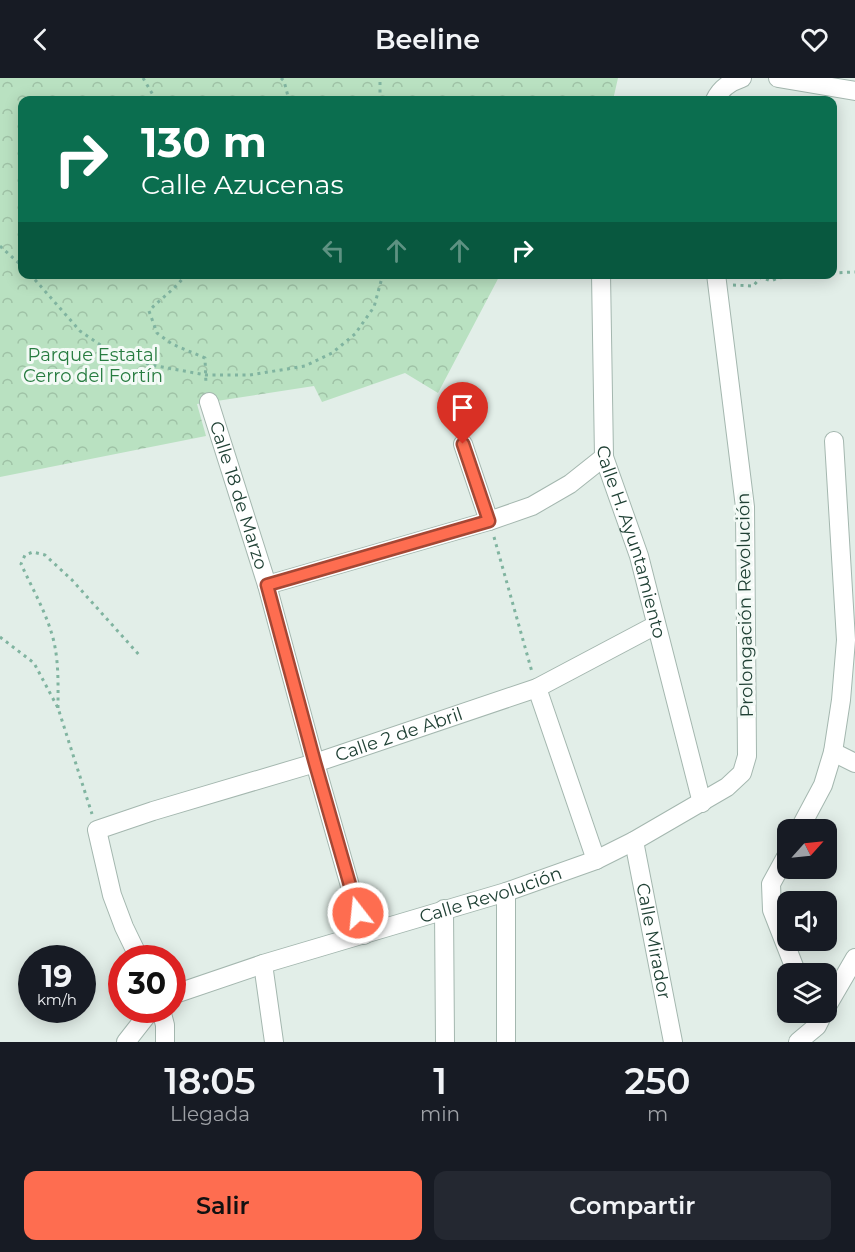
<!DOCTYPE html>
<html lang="es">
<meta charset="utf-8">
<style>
:root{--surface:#171b24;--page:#242831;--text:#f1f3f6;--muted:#9ea1a6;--accent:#fe6d50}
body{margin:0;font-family:Montserrat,sans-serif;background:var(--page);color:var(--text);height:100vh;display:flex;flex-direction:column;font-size:22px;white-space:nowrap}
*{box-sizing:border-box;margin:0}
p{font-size:20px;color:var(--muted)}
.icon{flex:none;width:33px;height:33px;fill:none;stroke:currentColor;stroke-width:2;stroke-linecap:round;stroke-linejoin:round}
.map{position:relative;height:964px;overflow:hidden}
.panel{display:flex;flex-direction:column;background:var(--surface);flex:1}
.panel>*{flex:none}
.hud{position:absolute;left:18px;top:18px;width:819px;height:183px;border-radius:12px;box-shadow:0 3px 15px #0003;background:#0b6e4f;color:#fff;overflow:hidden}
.needle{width:39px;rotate:63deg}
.fabs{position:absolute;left:777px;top:741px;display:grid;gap:12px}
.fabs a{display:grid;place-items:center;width:60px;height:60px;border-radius:12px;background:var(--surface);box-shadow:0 3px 15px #0003;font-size:30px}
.speed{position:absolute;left:18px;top:867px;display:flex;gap:12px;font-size:30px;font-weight:700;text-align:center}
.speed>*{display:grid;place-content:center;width:78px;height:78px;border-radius:50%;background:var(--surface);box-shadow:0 3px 15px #0003;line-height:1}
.speed small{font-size:15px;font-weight:400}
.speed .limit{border:9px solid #d22;background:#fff;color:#111}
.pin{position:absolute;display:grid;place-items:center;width:51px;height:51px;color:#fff;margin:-62px -26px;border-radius:50% 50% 50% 0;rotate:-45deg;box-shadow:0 0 6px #0007}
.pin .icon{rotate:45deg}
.me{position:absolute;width:66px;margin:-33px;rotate:344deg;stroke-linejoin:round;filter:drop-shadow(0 0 4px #0008)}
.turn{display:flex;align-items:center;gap:21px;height:126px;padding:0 24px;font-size:27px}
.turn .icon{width:78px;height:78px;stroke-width:2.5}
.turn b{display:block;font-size:42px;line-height:51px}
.lanes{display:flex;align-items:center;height:57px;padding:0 24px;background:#0003;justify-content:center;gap:30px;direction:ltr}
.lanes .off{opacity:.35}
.eta{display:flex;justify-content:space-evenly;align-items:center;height:102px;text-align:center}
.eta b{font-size:36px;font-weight:600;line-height:42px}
.action{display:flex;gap:12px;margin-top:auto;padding:12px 24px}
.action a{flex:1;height:69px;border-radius:12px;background:var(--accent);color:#111;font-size:24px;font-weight:600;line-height:69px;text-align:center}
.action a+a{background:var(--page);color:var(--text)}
header{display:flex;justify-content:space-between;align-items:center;height:78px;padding:0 24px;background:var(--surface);font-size:27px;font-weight:600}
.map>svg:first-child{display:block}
.forest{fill:url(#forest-crowns)}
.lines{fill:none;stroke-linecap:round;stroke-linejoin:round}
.minor-casing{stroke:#a4b7af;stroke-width:20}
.path{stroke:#80b4a0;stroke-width:3;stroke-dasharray:3 4.5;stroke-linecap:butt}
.minor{stroke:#fff;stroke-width:18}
.route-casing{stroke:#a54734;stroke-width:15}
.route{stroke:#fe6d50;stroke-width:10}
.labels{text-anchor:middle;stroke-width:6;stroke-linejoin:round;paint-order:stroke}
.park-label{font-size:18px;fill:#277c40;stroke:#f3faf6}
.street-label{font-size:18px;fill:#204135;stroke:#f3faf6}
</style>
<header><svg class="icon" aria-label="back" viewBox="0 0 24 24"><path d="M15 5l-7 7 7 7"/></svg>Beeline<svg class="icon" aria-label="heart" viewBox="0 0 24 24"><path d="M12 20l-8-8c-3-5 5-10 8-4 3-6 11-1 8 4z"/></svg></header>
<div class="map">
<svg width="855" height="964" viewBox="0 0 855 964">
<defs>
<pattern id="forest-crowns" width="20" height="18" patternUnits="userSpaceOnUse" patternTransform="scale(1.5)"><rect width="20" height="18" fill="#b9e1c1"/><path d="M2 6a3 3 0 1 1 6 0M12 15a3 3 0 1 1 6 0" fill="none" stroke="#9fc2a6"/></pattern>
</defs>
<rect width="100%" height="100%" fill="#e2eee8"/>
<!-- forest -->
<path class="forest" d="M0 0H618L613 22H22V196L500 197 438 315 405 295 322 324 314 308 197 326 206 358 0 399Z"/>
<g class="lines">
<!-- minor casing -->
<g class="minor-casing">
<g id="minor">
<path d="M778 0 855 13"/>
<path d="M715 22C720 11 730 4 742 0"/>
<path id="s1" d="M601 196 604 379 639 478 702 725"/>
<path id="s2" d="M209 324 267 507 315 685 364 857"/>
<path d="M463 366 489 443"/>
<path d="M267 507 489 443 532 428 570 406 604 379"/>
<path d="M537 610 596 782"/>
<path d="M833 674 855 685"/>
<path d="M799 752 823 707 833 674 841 622 846 562 834 363"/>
<path id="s3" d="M634 763 673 964"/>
<path d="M788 775 771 806 772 832 797 896"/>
<path d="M506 814V964"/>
<path d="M444 831 445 964"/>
<path id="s4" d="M139 880 124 849 112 817 97 752 153 733 315 685 537 610 656 547"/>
<path d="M263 886 274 964"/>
<path id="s5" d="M172 917 263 886 506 814 596 782 634 763 727 709 742 695 747 678 745 429 716 196"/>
<path d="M826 930 855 880"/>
<path d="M161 932 165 947V964"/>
<path d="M126 964 151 932"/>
<path d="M798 964 817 948 824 934"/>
</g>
</g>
<!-- path -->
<path class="path" d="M143 0 156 22
M281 0 284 3 289 22
M380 22V0
M0 168 22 188
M832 195 855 194
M30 196 80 253 105 270 151 287 206 297H250L305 288 332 275 355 256 374 229 383 196
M186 196C176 211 161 220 149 233L157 255 172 266 205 280 206 307
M733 207 753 208 761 199 771 203 778 200 819 196
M494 459 532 594
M0 559 34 585 58 630 92 736
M58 630C58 607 59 583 53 560 46 534 32 510 21 486L25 477 33 474 45 477 72 502 141 579"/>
<!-- minor -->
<use href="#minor" class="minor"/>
</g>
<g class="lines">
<!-- route casing -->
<g class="route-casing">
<path id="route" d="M358 835 315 685 267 507 489 443 463 366"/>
</g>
<!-- route -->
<use href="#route" class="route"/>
</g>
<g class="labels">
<!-- park labels -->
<g class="park-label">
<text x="93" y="283">Parque Estatal<tspan x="93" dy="21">Cerro del Fortín</tspan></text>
</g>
<!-- street labels -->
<g class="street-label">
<text dy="6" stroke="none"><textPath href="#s2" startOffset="98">Calle 18 de Marzo</textPath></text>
<text dy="6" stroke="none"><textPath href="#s1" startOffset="272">Calle H. Ayuntamiento</textPath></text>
<text transform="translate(745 527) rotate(-91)" y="6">Prolongación Revolución</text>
<text dy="6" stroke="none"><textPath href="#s4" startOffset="452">Calle 2 de Abril</textPath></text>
<text dy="6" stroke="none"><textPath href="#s5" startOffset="334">Calle Revolución</textPath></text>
<text dy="6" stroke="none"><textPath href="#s3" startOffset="102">Calle Mirador</textPath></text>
</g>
</g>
</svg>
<div class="fabs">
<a><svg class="needle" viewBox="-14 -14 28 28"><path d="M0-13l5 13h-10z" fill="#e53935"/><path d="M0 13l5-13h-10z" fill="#9ea1a6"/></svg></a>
<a><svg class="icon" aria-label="sound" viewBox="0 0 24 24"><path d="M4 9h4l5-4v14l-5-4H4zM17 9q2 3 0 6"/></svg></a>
<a><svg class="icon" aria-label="layers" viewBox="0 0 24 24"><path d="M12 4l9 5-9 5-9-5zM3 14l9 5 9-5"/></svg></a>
</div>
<div class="speed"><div>19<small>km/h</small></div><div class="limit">30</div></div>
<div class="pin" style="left:463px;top:366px;background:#d93025"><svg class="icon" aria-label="arrive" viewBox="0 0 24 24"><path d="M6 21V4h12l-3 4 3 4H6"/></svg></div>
<svg class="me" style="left:358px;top:835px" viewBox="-20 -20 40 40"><circle r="17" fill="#fe6d50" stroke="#fff" stroke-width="3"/><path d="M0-11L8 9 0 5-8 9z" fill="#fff"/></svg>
<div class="hud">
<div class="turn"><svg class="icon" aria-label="right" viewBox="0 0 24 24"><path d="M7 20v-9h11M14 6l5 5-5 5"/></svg><div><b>130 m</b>Calle Azucenas</div></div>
<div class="lanes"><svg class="icon off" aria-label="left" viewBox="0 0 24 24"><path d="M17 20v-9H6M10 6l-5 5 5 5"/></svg><svg class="icon off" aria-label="ahead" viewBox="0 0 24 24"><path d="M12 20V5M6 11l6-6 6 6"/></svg><svg class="icon off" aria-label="ahead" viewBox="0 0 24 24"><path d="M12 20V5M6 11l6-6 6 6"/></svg><svg class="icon" aria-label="right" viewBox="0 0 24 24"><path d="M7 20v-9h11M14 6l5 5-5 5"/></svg></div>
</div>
</div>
<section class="panel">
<div class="eta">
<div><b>18:05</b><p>Llegada</p></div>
<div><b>1</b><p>min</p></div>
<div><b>250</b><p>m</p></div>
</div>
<div class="action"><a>Salir</a><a>Compartir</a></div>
</section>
